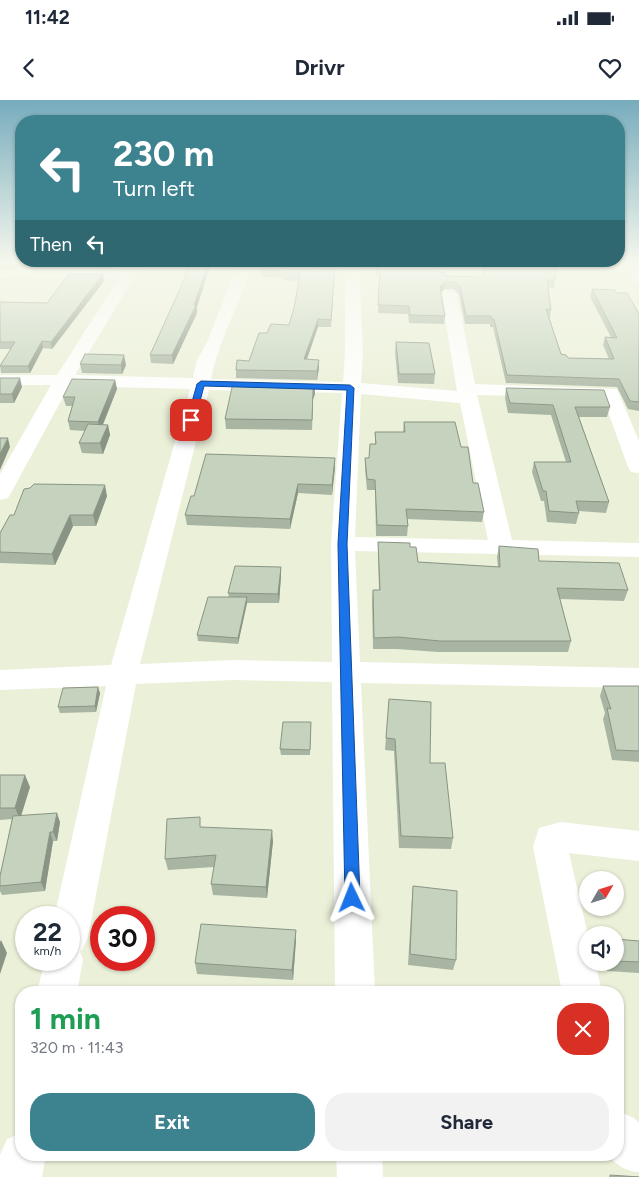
<!DOCTYPE html>
<meta charset="utf-8">
<style>
:root{--surface:#fff;--page:#f2f2f3;--text:#1f2937;--muted:#747a83;--accent:#3d838f}
body{margin:0;font-family:Figtree,sans-serif;background:var(--page);color:var(--text);height:100vh;display:flex;flex-direction:column;font-size:19px;white-space:nowrap}
*{box-sizing:border-box;margin:0}
p{font-size:16px;color:var(--muted)}
.icon{flex:none;width:28px;height:28px;fill:none;stroke:currentColor;stroke-width:2;stroke-linecap:round;stroke-linejoin:round}
.map{position:relative;flex:1;overflow:hidden}
.sheet{position:absolute;left:15px;top:886px;width:609px;height:175px;display:flex;flex-direction:column;background:var(--surface);border-radius:20px;box-shadow:0 1px 4px #0004}
.sheet>*{flex:none}
.banner{position:absolute;left:15px;top:15px;width:610px;height:152px;border-radius:20px;box-shadow:0 1px 4px #0004;background:#3d838f;color:#fff;overflow:hidden}
.needle{width:32px;rotate:51deg}
.buttons{position:absolute;left:579px;top:771px;display:grid;gap:10px}
.buttons a{display:grid;place-items:center;width:45px;height:45px;border-radius:50%;background:var(--surface);box-shadow:0 1px 4px #0004;font-size:25px}
.speed{position:absolute;left:15px;top:806px;display:flex;gap:10px;font-size:25px;font-weight:700;text-align:center}
.speed>*{display:grid;place-content:center;width:65px;height:65px;border-radius:50%;background:var(--surface);box-shadow:0 1px 4px #0004;line-height:1}
.speed small{font-size:12px;font-weight:400}
.speed .limit{border:8px solid #d22;background:#fff;color:#111}
.pin{position:absolute;display:grid;place-items:center;width:42px;height:42px;color:#fff;margin:-21px;border-radius:10px;box-shadow:0 2px 8px #0006}
.me{position:absolute;width:55px;margin:-28px;rotate:358deg;stroke-linejoin:round;filter:drop-shadow(0 0 4px #0008)}
.turn{display:flex;align-items:center;gap:18px;height:105px;padding:0 15px;font-size:22px}
.turn .icon{width:65px;height:65px;stroke-width:2.5}
.turn b{display:block;font-size:35px;line-height:42px}
.then{display:flex;align-items:center;height:48px;padding:0 15px;background:#0003;gap:10px;font-size:19px}
.round{display:grid;place-items:center;flex:none;width:52px;height:52px;border-radius:20px;background:var(--page)}
.summary{display:flex;align-items:center;justify-content:space-between;height:85px;padding:0 15px}
h1{font-size:30px;font-weight:700;line-height:38px;color:#1e9e55}
.action{display:flex;gap:10px;margin-top:auto;padding:10px 15px}
.action a{flex:1;height:58px;border-radius:20px;background:var(--accent);color:#fff;font-size:20px;font-weight:700;line-height:58px;text-align:center}
.action a+a{background:var(--page);color:var(--text)}
.status{display:flex;justify-content:space-between;align-items:center;height:35px;padding:0 25px;background:var(--surface);direction:ltr}
.status svg{height:14px;fill:currentColor}
header{display:flex;justify-content:space-between;align-items:center;height:65px;padding:0 15px;background:var(--surface);font-size:22px;font-weight:700}
.map>svg:first-child{display:block}
.lines{fill:none;stroke-linecap:round;stroke-linejoin:round}
.street{fill:#fff;fill-rule:evenodd}
.wall{fill:#a9b5a3}
.shaded-wall{fill:#8a9485}
.building{fill:#c5d3be;stroke:#8a9485}
.route{fill:#1a73e8;stroke:#114b97}
</style>
<div class="status"><b>11:42</b><svg viewBox="0 0 49 12"><path d="M0 12V9h3v3zM5 12V6h3v6zM10 12V3h3v9zM15 12V0h3v12zM26 1h20v11H26zM47 4h2v5h-2z"/></svg></div>
<header><svg class="icon" aria-label="back" viewBox="0 0 24 24"><path d="M15 5l-7 7 7 7"/></svg>Drivr<svg class="icon" aria-label="heart" viewBox="0 0 24 24"><path d="M12 20l-8-8c-3-5 5-10 8-4 3-6 11-1 8 4z"/></svg></header>
<div class="map">
<svg width="639" height="1077" viewBox="0 0 639 1077">
<rect width="100%" height="100%" fill="#ebf0d8"/>
<g class="lines">
<!-- street -->
<path class="street" d="M128 164H142L75 275 193 278 197 260 207 242 238 164H252C241 202 219 239 211 279L343 282 345 253V164H359L363 253 361 283 457 291 441 194 444 191H454L457 194 475 284 617 289 639 341V373L631 372 628 367 603 298 477 295 512 440 639 443V457L355 451 360 562 639 568V588L361 583 375 892H335L332 582 234 580 136 584 88 837 82 850 80 851 83 860 77 892H37L45 860H69V818H54L106 586 0 590V570L111 565 190 289 69 286 11 393 8 398 0 400V374L51 285H0V275H57L118 179 0 178V170L124 171ZM209 290 342 293 331 444 332 562 234 560 140 564ZM361 294 460 303 488 440 355 437Z
M625 164H639V182L634 181Z
M561 722 639 731V761L569 753 588 835V862H595L602 892H562L533 747 539 728Z
M618 1011 634 1018 639 1023V1072C626 1072 616 1064 607 1055H618Z
M21 1033V1055H46L42 1077H0V1055L7 1039Z
M336 1055H382L383 1077H337Z"/>
</g>
<!-- wall -->
<path class="wall" d="M0 164H118L113 169 0 168Z
M264 164H323L321 169H335L331 227H318L307 259 319 268 317 280 236 278V270L249 261 267 233 289 225 294 208 299 181 284 180V178L262 177 261 170Z
M376 164H440L439 172 445 176 555 180 554 188 548 187 551 210 550 218H549L561 254 568 258 609 259 603 245 605 237H611L590 197 592 189 617 193 639 214V311L628 309 617 287 506 283 493 227H490V224H465L459 194 454 189H444L441 192 445 216 444 224 409 223 408 214 378 213 379 176H376Z
M103 174 104 181 52 249 43 248 30 273H1L0 265 11 249H0V202L47 203Z
M179 191 197 207V213L173 264 151 263 150 255Z
M396 242 435 274 434 284 398 283 395 252Z
M80 264 126 265 122 274 82 273Z
M0 278 22 287 14 303H0Z
M115 280 117 289 103 325H108L110 335 103 354 82 353 79 343 85 331 70 330 68 321 72 306H66L63 297Z
M506 288 610 307 607 317H579L609 402 606 413 579 411V413L576 424 547 422 544 401H541L532 372 534 362H566L551 315 508 313 505 298Z
M315 294 313 299 312 330 226 329 225 319Z
M404 322 461 347 473 383 484 412 482 422 407 419 408 426 407 436H376L375 390H367L365 368V358H369L375 344V332H403Z
M335 367 332 395 298 393 290 429 187 425 185 415 194 396Z
M107 396 96 426H73L55 465 0 463V433L14 415Z
M378 442 410 447 418 462 498 467 497 457 499 446 539 461 628 490 624 501 560 499 571 541 568 552H438L397 549H373L372 501 373 490H379L378 453Z
M281 467V476L279 503H247L238 544 198 541 197 535 229 497 228 493Z
M603 586H639V662L612 660 603 619 605 613 600 596Z
M100 593 96 612 60 613 58 607Z
M389 599 430 663 453 738 451 749 399 748 394 651 385 650Z
M311 622 310 655H281L280 649Z
M0 675 30 687 21 716 60 722 57 741H53L45 791 2 795 0 791V776L12 719 0 720Z
M202 727 273 741 267 798 213 795 211 784 214 767 168 770 165 759Z
M413 786 456 860 453 870 408 865 412 797Z
M615 839 639 841V873L607 871 606 862H615Z
M296 840 293 880 197 874 195 863Z"/>
<!-- shaded-wall -->
<path class="shaded-wall" d="M113 164H118L113 169Z
M208 164H211L197 207V213L173 264 172 255 194 205Z
M321 164H323L319 176V169Z
M103 174 104 181 52 249 51 242Z
M445 182 444 189 439 194 440 187Z
M318 219V227L304 267V259Z
M42 241 43 248 30 273 28 266Z
M124 255 126 265 122 274 121 265Z
M319 260V268L317 280V271Z
M20 278 22 287 14 303 12 294Z
M115 280 117 289 100 331 98 322Z
M315 285V294L313 299 312 330 313 289Z
M108 325 110 335 103 354 100 343Z
M8 338 10 347 0 370V354Z
M335 358V367L332 395V385Z
M298 384V393L290 429V419Z
M105 385 107 396 96 426 93 415Z
M70 415 73 426 55 465 52 454Z
M281 467V476L279 503 278 494Z
M247 497V503L238 544V538Z
M98 587 100 593 96 612 95 606Z
M25 675 30 687 20 719 15 708Z
M57 713 60 722 57 741 53 732Z
M272 730 273 741 267 798 266 787Z
M50 732 53 741 45 791 41 782Z
M296 830V840L293 880 292 870Z
M1 840 7 853 0 874V842Z"/>
<!-- building -->
<path class="building" d="M190 164H208L194 205H196L172 255H150L179 191Z
M264 164H321L319 169H335L331 220 318 219 304 259 319 260 317 271 236 270 237 260 249 261 259 233H267L271 224 289 225 294 208 300 174 284 173 285 171 261 170Z
M376 164H440L439 172H445V176L482 177 486 164H556L555 180H547L551 210 546 209 561 254 566 255 568 258 614 259 605 237 617 238 592 189 615 190 617 193H627L639 214V302L630 301 619 279 507 275 494 219H491V216H466L460 186 455 182H445L440 187 445 216 410 215 409 206 378 205 380 169H377Z
M69 174H103L51 242 42 241 28 266H0L15 242H0V202L47 203Z
M396 242 429 243 435 274H399Z
M85 254 124 255 121 265 80 264Z
M0 278H20L12 294H0Z
M72 279 115 280 98 322 68 321 75 297H63Z
M233 283 315 285 313 289 312 320 225 319Z
M506 288 604 290 610 307H575L609 402 576 401 579 413 549 411 546 391H543L534 362H571L553 305 510 303Z
M404 322H455L461 347H468L473 383H478L484 412 406 409 408 426 377 425 375 380 367 379 365 358H369L370 344H376L375 332H405Z
M88 324 108 325 100 343H79Z
M0 338H8L0 354Z
M206 354 335 358 332 385 298 384 290 419 185 415 191 396H194Z
M34 384 105 385 93 415H70L52 454 0 452V433L10 415H14L24 389 30 388Z
M378 442 410 443V447H416L418 462 500 467 499 446 538 449 539 461 619 463 628 490 557 488 571 541H440L398 537 374 538 373 490H380Z
M235 466 281 467 278 494 228 493Z
M208 497H247L238 538 197 535Z
M603 586H639V651L616 650 607 608 611 609Z
M98 587 95 606 58 607 63 588Z
M389 599 431 602 430 663H445L453 738 401 736 395 639 386 638Z
M283 622H311L310 650 280 649Z
M0 675H25L15 708H0Z
M57 713 53 732H50L41 782 0 786V776L13 716Z
M200 717V727L272 730 266 787 211 784 216 755 165 759 167 719Z
M413 786 457 791 456 860 410 854Z
M201 824 296 830 292 870 195 863Z
M615 839 639 841V862L615 861Z
M610 1075 639 1077H610Z"/>
<!-- sky -->
<linearGradient id="sky" x2="0" y2="1"><stop stop-color="#77acbd"/><stop offset="0.52" stop-color="#f6f8ed"/><stop offset="1" stop-color="#f6f8ed" stop-opacity="0"/></linearGradient>
<rect width="639" height="314" fill="url(#sky)"/>
<!-- route -->
<path class="route" d="M201 281 350 285 354 288 347 444 360 798 358 803 352 805 347 803 345 798 338 444 347 290 204 286 195 320 188 322 187 320 197 284Z"/>
</svg>
<div class="buttons">
<a><svg class="needle" viewBox="-14 -14 28 28"><path d="M0-13l5 13h-10z" fill="#e53935"/><path d="M0 13l5-13h-10z" fill="#747a83"/></svg></a>
<a><svg class="icon" aria-label="sound" viewBox="0 0 24 24"><path d="M4 9h4l5-4v14l-5-4H4zM17 9q2 3 0 6"/></svg></a>
</div>
<div class="speed"><div>22<small>km/h</small></div><div class="limit">30</div></div>
<div class="pin" style="left:191px;top:320px;background:#d93025"><svg class="icon" aria-label="arrive" viewBox="0 0 24 24"><path d="M6 21V4h12l-3 4 3 4H6"/></svg></div>
<svg class="me" style="left:352px;top:798px" viewBox="-20 -20 40 40"><path d="M0-17L14 15 0 8-14 15z" fill="#1a73e8" stroke="#fff" stroke-width="4"/></svg>
<div class="banner">
<div class="turn"><svg class="icon" aria-label="left" viewBox="0 0 24 24"><path d="M17 20v-9H6M10 6l-5 5 5 5"/></svg><div><b>230 m</b>Turn left</div></div>
<div class="then">Then<svg class="icon" aria-label="left" viewBox="0 0 24 24"><path d="M17 20v-9H6M10 6l-5 5 5 5"/></svg></div>
</div>
<section class="sheet">
<div class="summary"><div><h1>1 min</h1><p>320 m · 11:43</p></div><a class="round" style="background:#d93025;color:#fff"><svg class="icon" aria-label="close" viewBox="0 0 24 24"><path d="M6 6l12 12M18 6L6 18"/></svg></a></div>
<div class="action"><a>Exit</a><a>Share</a></div>
</section>
</div>
